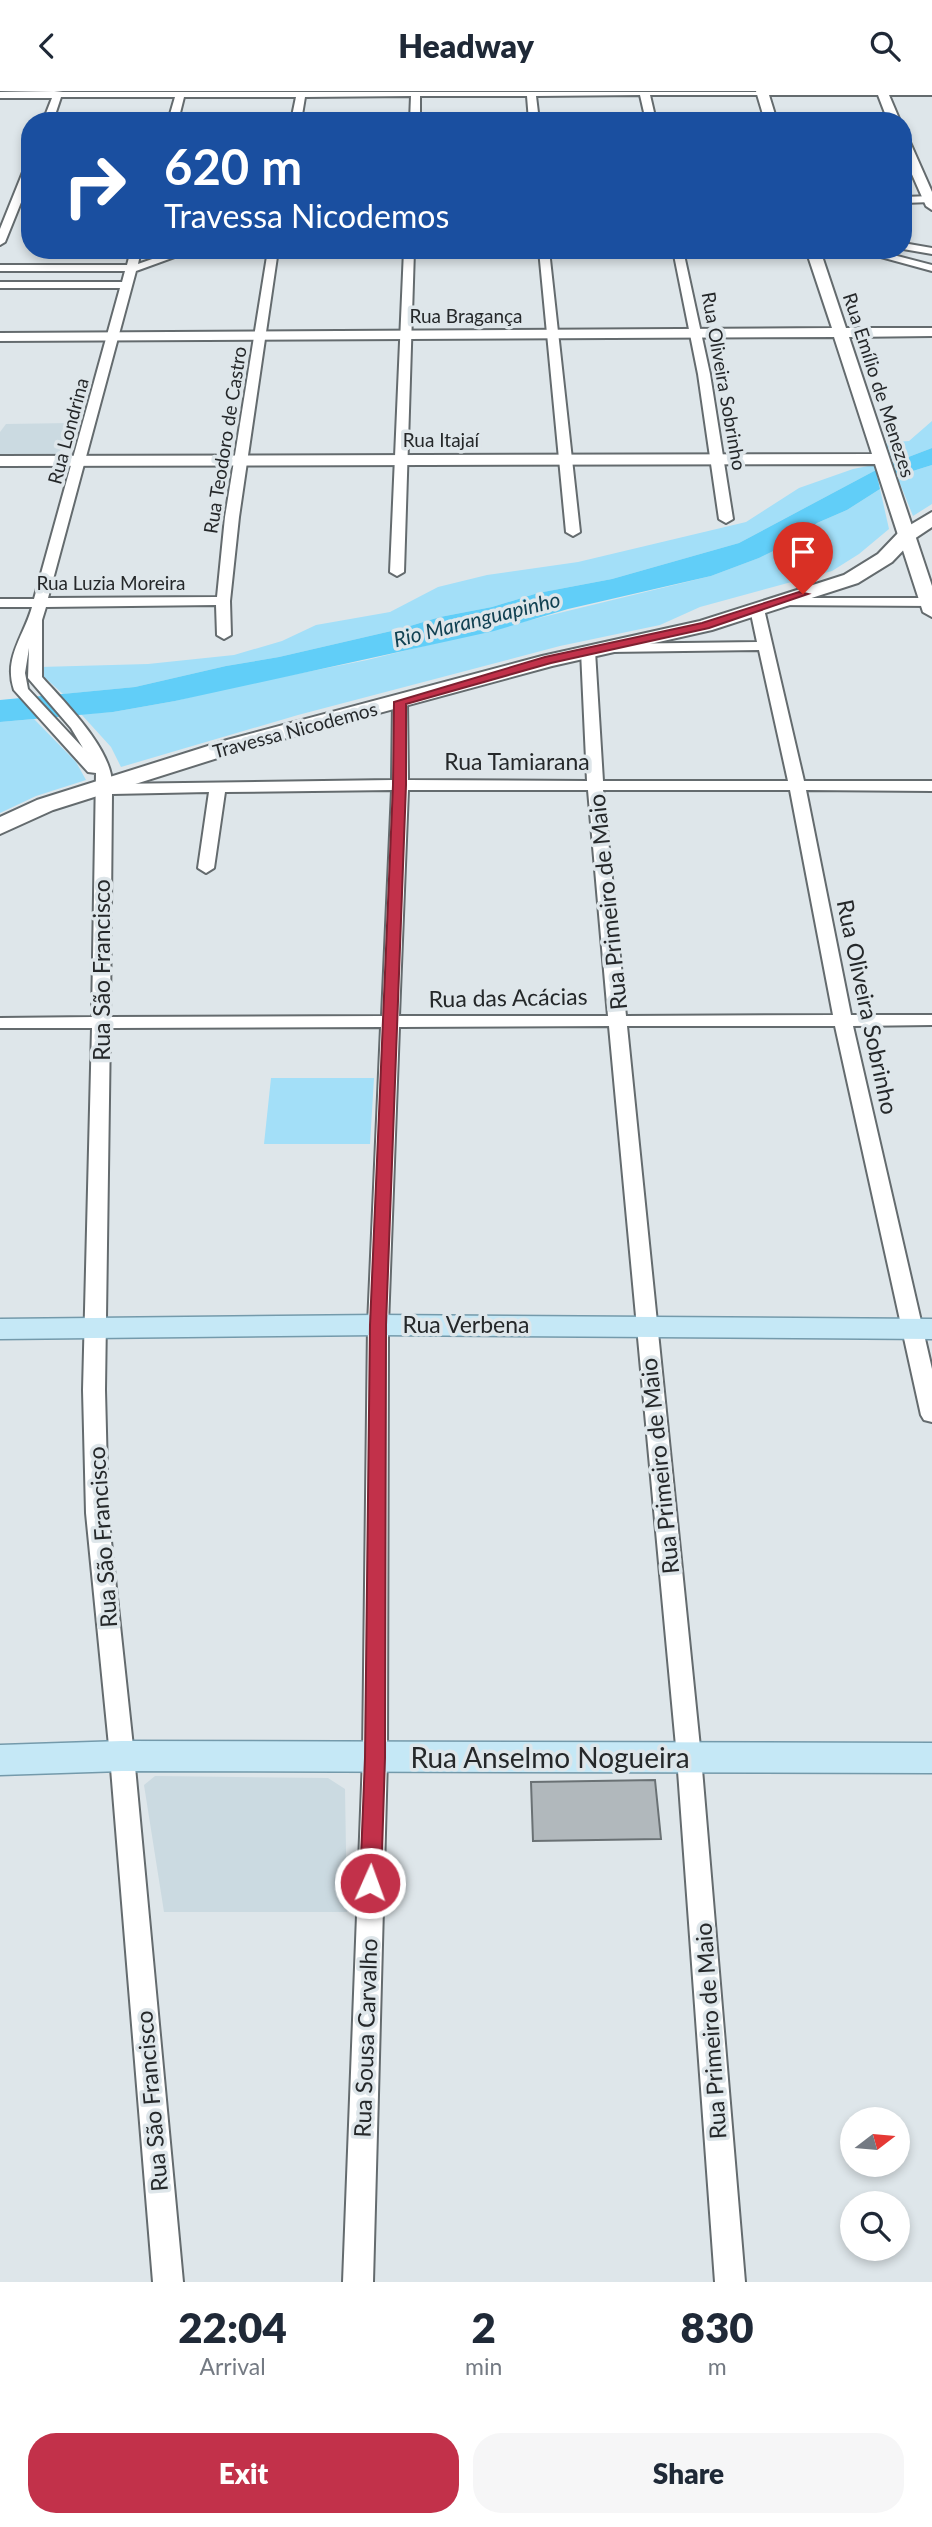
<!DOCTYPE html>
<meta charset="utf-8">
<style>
:root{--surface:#fff;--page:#f6f6f7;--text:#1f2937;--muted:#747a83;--accent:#c2314a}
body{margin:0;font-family:Lato,sans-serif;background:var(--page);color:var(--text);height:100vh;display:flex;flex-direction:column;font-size:26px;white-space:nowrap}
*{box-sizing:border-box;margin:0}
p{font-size:23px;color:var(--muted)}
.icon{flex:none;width:38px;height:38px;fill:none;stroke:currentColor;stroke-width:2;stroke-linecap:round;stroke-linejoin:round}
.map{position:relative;height:2191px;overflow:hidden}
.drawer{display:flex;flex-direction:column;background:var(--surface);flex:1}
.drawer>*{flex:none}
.top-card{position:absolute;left:21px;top:21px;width:891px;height:147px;border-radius:28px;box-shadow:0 4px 10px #0003;background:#1a4fa0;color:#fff;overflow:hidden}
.needle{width:46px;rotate:74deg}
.tools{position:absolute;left:840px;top:2016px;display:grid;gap:14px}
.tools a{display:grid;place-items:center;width:70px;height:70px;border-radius:50%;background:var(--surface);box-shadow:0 4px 10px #0003;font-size:35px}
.pin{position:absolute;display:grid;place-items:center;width:60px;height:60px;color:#fff;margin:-72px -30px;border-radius:50% 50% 50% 0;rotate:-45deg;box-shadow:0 0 7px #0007}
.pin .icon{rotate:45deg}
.me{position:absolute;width:77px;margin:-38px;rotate:2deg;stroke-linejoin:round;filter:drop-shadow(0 0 5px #0008)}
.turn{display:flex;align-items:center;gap:24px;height:147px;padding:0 28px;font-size:32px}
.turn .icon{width:91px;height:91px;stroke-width:2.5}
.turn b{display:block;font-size:49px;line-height:60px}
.eta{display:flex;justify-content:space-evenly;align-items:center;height:119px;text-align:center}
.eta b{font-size:42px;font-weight:800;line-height:49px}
.action{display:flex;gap:14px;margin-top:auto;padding:14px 28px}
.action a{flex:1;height:80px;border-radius:28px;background:var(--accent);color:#fff;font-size:28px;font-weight:800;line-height:80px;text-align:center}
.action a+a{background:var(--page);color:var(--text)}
header{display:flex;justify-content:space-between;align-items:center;height:91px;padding:0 28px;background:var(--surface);font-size:32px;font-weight:800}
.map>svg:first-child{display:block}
.built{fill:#cbdae1}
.green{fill:#a3dff8}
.water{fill:#61cef8}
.building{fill:#b1b8bc;stroke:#6a7174;stroke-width:2}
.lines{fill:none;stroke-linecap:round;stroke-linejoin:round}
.minor-casing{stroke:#646b6e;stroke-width:4}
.tertiary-casing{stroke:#646b6e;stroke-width:4}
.secondary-casing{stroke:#646b6e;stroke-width:4}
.primary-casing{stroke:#749aab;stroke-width:3}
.minor{fill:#fff;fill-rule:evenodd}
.tertiary{fill:#fff;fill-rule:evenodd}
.secondary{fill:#fff;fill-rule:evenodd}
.primary{fill:#c5e8f6;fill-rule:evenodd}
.route{fill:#c2314a;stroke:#7e2030;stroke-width:2}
.labels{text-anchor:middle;stroke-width:7;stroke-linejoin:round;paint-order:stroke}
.far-street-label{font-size:19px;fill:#25282a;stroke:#dee6ea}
.far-water-label{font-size:21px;font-style:italic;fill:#114152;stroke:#dee6ea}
.street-label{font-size:23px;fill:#25282a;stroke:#dee6ea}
.near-street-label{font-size:28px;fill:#25282a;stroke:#dee6ea}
</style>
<header><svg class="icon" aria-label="back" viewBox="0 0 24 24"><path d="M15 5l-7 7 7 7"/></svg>Headway<svg class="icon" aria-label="search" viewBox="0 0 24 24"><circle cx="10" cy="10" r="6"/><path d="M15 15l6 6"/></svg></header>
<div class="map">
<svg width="932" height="2191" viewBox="0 0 932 2191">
<rect width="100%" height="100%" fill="#dee6ea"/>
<!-- built -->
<path class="built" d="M71 332 59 363H0V341L6 333Z
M155 1685 328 1687 345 1698 347 1821H164L144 1694Z"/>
<!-- green -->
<path class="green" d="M932 330V357L890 373 884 352 909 350Z
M873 374 876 379 739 452 612 488 538 502 492 516 440 526 400 538 279 566 226 575 135 596 63 603 43 585 40 576 148 573 234 564 282 550 316 534 390 521 438 496 487 484 578 471 746 431 799 397 853 378Z
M932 374V413L913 425 897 385Z
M880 398 889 438 859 463 832 480 700 516 660 534 560 555 298 624 121 676 111 656 81 623 113 621 175 610 236 595 367 569 711 485 759 467 790 452 817 432 847 419Z
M34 628 76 671 86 689 36 705 0 722V631Z
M271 987H374L370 1053H264Z"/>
<!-- water -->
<path class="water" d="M932 357V374L897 385 890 373Z
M876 379 880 398 847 419 817 432 790 452 759 467 711 485 568 518 494 540 175 610 113 621 0 631V609L135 596 226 575 279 566 400 538 440 526 492 516 538 502 612 488 739 452Z"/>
<!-- building -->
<path class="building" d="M655 1689 661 1748 533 1750 531 1691Z"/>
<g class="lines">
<!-- minor casing -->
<g class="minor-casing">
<path id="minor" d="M54 0 63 1H767L762 4H650L656 30H646L640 4 536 5 539 30H529L527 5H420V30H410L411 5 305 6 301 30H291L296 6H184L178 30H168L175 6H61L53 30H43L52 7H0V1Z
M30 73V89L5 151 0 154V138L25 76Z
M932 105V111L903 112V106Z
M903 152 932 157V163L903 158Z
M131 159H141L138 173 178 159H194L136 180 48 507 217 506 225 426 268 159H278L239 426 230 510 231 544 224 548 217 544 216 514 46 516 42 529V586C65 612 112 658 112 693L392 689 393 611 400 607 407 611 408 689 587 690 581 560 588 556 595 560 603 690H788L759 559 609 561 602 557 609 553 757 551 750 518 757 514 764 518 804 690H932V700L806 699 851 924H932V934L853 935 932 1278V1331L924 1329 921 1324 835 935H627L701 1666 745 2191H715L677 1666 609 935 399 936 388 1234 387 1667 373 2191H343L363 1667 368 1234 381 936 110 937 105 1299 108 1422 134 1665 183 2191H153L110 1665 86 1422 83 1299 92 937H0V927L92 926 96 682 88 681 14 599C3 567 24 545 32 516H0V508H34L120 197H0V191H122L125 180H0V174H127ZM29 557 28 587 71 637 83 657 28 598 25 582ZM392 699 382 925 110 926 112 703 209 701 198 777 206 782 214 777 225 701ZM408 699H588L608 925H399ZM603 699H790L833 924 626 925Z
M404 159H414L404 481 397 485 390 481Z
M539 159H549L580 441 573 445 566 441Z
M673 159H683L710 283 733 428 726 432 719 428 698 283Z
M855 159H874L932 174V180Z
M779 507H932V515L774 514 772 511Z"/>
</g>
<!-- tertiary casing -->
<g class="tertiary-casing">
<path id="tertiary" d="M756 0H932V4H889L900 30H888L878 4H769L777 30H765Z
M903 45 909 49 932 101V119L926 115 903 63Z
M806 159H820L846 237H932V245L849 246 932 495V526L923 521 875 373 0 375V365L872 363 834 246 0 250V242L832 237Z"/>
</g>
<!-- secondary casing -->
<g class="secondary-casing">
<path id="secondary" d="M932 421V436L914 448 892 471 858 492 712 539 552 575 243 659 53 719 0 743V726L37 709 227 649 542 565 700 530 844 484 878 463 900 440Z"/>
</g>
<!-- primary casing -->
<g class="primary-casing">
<path id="primary" d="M378 1224 932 1228V1248L378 1244 0 1248V1228Z
M122 1650 932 1652V1682L122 1680 0 1684V1654Z"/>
</g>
<!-- minor -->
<use href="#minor" class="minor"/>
<!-- tertiary -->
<use href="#tertiary" class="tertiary"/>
<!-- secondary -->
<use href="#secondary" class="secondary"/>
<!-- primary -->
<use href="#primary" class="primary"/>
</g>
<!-- route -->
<path class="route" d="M799 501 808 503 709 537 551 572 406 613V694L386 1234 385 1667 381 1792 378 1798 370 1800 363 1798 360 1792 365 1667 370 1234 393 694 394 611 545 566 702 532Z"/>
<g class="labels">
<!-- far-street labels -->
<g class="far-street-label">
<text x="466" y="232">Rua Bragança</text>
<text transform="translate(724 290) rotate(80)" y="7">Rua Oliveira Sobrinho</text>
<text transform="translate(879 294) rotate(72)" y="7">Rua Emílio de Menezes</text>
<text transform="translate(68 340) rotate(-75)" y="7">Rua Londrina</text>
<text transform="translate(225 349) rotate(-81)" y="7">Rua Teodoro de Castro</text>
<text x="441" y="356">Rua Itajaí</text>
<text x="111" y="499">Rua Luzia Moreira</text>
<text transform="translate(295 639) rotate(-15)" y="7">Travessa Nicodemos</text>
</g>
<!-- far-water labels -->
<g class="far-water-label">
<text transform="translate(477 529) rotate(-14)" y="7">Rio Maranguapinho</text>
</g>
<!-- street labels -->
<g class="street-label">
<text x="517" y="679">Rua Tamiarana</text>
<text transform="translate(608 811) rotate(-96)" y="8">Rua Primeiro de Maio</text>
<text transform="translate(102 879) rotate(-90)" y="8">Rua São Francisco</text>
<text transform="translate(508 907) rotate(-1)" y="8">Rua das Acácias</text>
<text transform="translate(867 916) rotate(78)" y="8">Rua Oliveira Sobrinho</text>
<text x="466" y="1242">Rua Verbena</text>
<text transform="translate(660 1375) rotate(-96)" y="8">Rua Primeiro de Maio</text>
<text transform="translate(103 1446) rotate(-94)" y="8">Rua São Francisco</text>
<text transform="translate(711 1940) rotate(-94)" y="8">Rua Primeiro de Maio</text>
<text transform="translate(366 1947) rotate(-88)" y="8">Rua Sousa Carvalho</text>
<text transform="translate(152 2010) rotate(-95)" y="8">Rua São Francisco</text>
</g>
<!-- near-street labels -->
<g class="near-street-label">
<text x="550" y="1677">Rua Anselmo Nogueira</text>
</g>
</g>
</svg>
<div class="tools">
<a><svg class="needle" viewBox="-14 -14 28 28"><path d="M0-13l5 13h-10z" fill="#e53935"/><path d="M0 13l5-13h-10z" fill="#747a83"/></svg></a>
<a><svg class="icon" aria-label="search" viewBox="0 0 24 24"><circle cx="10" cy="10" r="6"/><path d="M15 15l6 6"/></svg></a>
</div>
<div class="pin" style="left:803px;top:503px;background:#d93025"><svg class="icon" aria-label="arrive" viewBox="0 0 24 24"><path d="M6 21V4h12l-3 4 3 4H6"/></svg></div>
<svg class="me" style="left:370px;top:1792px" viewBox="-20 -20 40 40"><circle r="17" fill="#c2314a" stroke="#fff" stroke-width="3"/><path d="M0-11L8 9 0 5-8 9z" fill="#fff"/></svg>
<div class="top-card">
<div class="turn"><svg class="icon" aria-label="right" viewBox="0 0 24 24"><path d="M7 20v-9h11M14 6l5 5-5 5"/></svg><div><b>620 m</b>Travessa Nicodemos</div></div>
</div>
</div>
<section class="drawer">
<div class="eta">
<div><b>22:04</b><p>Arrival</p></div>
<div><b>2</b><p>min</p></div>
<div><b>830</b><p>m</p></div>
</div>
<div class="action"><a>Exit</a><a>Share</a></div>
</section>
